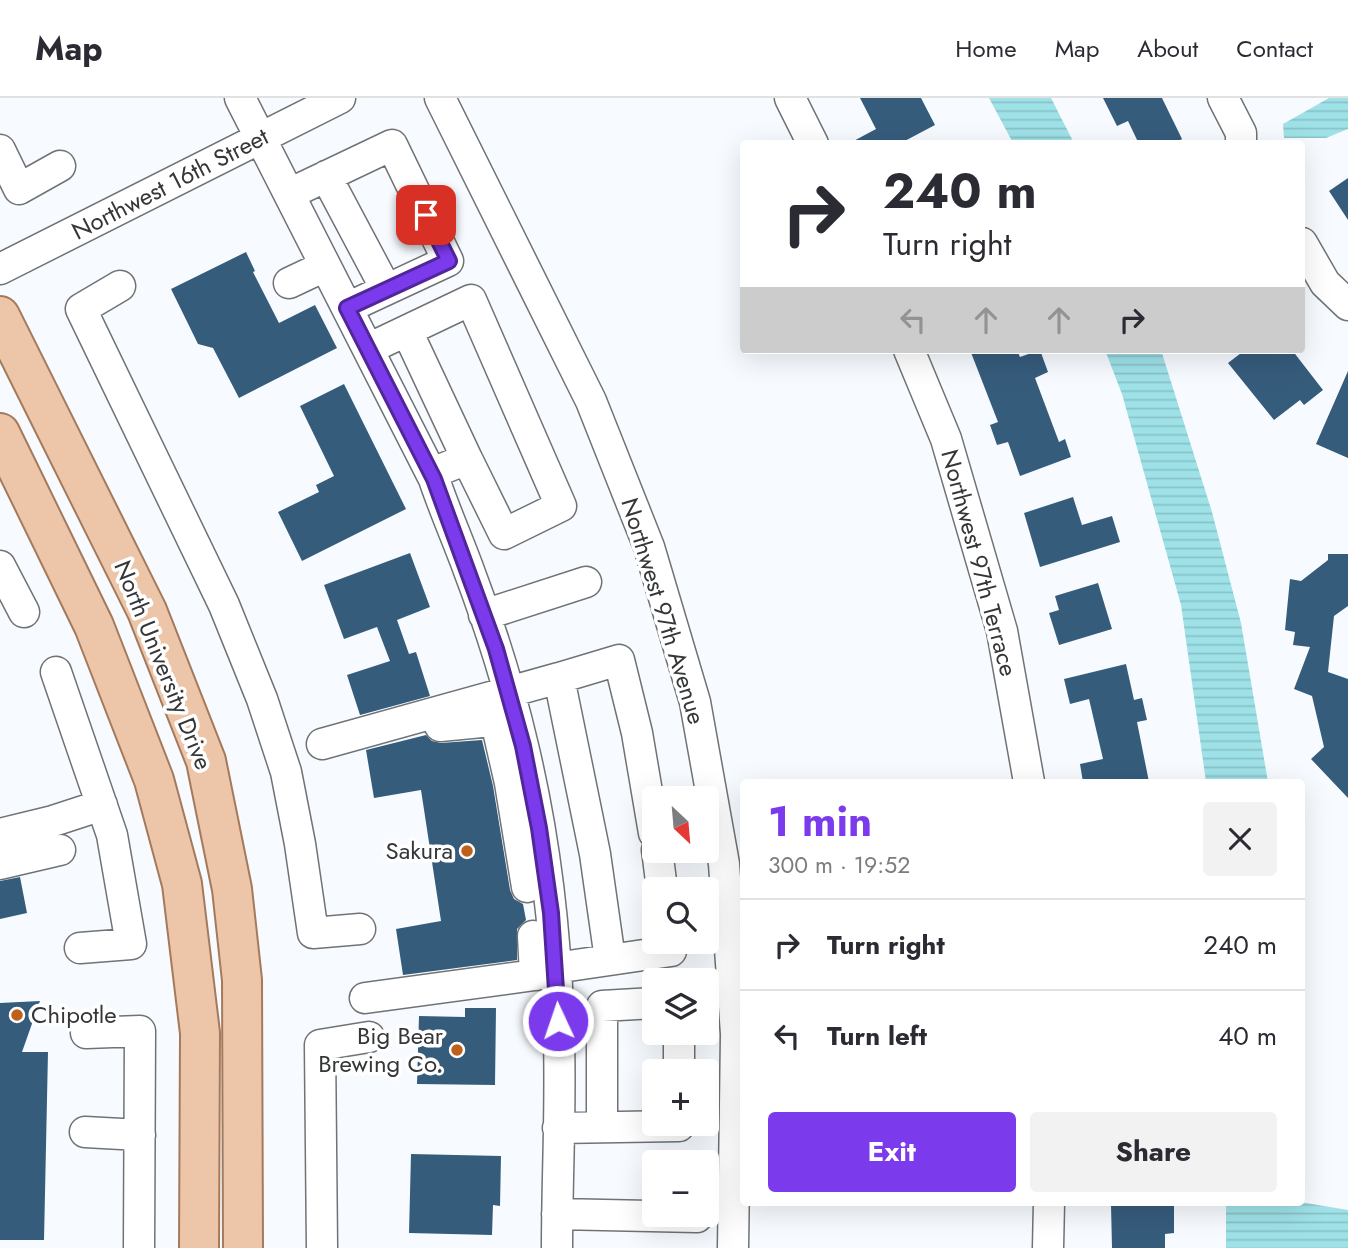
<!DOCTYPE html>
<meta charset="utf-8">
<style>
:root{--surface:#fff;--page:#f2f2f3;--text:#2b2b33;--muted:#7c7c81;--line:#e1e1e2;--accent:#7c3aed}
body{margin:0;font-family:Jost,sans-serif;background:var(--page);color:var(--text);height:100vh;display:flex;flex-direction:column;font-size:26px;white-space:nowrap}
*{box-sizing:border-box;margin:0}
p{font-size:23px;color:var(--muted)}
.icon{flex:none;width:38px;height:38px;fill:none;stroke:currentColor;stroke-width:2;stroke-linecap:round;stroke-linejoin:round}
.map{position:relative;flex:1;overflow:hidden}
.side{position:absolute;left:740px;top:681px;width:565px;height:427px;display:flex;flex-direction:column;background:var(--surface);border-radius:7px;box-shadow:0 7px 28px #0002}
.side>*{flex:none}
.banner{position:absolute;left:740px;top:42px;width:565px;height:214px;border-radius:7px;box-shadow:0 7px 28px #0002;background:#fff;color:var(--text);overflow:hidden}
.needle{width:46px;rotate:154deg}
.buttons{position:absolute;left:642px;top:688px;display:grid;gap:14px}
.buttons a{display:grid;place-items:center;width:77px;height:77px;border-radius:7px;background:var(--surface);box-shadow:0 7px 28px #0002;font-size:35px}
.pin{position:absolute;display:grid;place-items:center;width:60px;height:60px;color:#fff;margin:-30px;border-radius:14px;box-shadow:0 4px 10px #0006}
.me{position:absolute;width:77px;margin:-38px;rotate:357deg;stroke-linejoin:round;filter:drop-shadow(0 0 5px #0008)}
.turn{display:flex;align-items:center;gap:24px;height:147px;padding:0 28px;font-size:32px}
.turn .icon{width:91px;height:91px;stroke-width:2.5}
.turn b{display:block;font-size:49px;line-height:60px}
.lanes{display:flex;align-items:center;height:66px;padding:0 28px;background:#0003;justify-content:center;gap:35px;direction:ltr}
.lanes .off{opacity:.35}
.round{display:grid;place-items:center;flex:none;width:74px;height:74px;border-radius:7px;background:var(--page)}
.summary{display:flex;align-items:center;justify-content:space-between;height:119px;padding:0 28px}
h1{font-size:42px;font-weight:700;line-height:52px;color:var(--accent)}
.primary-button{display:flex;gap:14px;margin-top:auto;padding:14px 28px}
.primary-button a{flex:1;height:80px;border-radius:7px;background:var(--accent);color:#fff;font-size:28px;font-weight:700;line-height:80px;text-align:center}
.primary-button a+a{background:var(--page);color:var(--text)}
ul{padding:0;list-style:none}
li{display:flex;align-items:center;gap:21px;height:91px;padding:0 28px;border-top:2px solid var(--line)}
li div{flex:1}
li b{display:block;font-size:26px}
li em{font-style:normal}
header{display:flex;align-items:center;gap:42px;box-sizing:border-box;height:98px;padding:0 35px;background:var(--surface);border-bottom:2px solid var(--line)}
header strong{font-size:33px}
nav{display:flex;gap:38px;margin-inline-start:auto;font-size:24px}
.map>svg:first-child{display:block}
.water{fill:url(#water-rules)}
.building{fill:#365c7c}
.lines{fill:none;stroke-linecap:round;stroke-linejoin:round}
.minor-casing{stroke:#707376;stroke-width:33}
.major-casing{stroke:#a47a5c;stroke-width:42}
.minor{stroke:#fff;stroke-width:30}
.major{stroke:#edc5a9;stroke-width:38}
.route-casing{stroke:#51269a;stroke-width:18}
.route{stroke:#7c3aed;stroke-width:12}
.poi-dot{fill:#c0611b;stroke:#fff;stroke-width:2.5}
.labels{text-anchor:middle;stroke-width:7;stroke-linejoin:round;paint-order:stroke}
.street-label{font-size:24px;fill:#343637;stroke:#fff}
.poi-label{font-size:24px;fill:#343637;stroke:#fff;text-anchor:end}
</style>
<header>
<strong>Map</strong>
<nav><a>Home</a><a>Map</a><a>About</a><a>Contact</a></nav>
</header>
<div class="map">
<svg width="1348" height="1150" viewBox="0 0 1348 1150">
<defs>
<pattern id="water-rules" width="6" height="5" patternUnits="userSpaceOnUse" patternTransform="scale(1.75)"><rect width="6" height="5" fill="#9ee2e8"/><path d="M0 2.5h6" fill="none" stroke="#89c2c8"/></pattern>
</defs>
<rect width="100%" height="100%" fill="#f7fbff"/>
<!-- water -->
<path class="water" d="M989 0H1051L1074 45H1013Z
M1329 0H1348V31L1326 40H1284L1283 26Z
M1105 252H1161L1212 414 1241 525 1268 684H1206L1181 507 1122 296Z
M1226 1104H1300L1348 1112V1150H1226Z"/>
<!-- building -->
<path class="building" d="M860 0H921L935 27 899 46H848L876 31Z
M1103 0H1162L1182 41 1174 46H1139L1128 23 1117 28Z
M1348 80V122L1329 93Z
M246 154 255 173 253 174 279 225 315 207 337 250 239 300 213 250 198 246 171 191Z
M970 252H1017L1020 259 1040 252 1048 274 1035 280 1059 344 1065 341 1071 359 1020 378 1008 344 997 347 990 327 998 324Z
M1245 252H1292L1323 292 1304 307 1300 302 1274 322 1228 265Z
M1348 273V360L1316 346Z
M344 286 406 411 302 463 278 414 319 394 316 387 334 378 300 308Z
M1073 399 1082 427 1112 418 1120 444 1040 469 1024 415Z
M410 455 430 509 397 522 409 556 416 554 430 598 360 617 347 577 390 563 377 529 344 541 324 487Z
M1328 456H1348V508L1334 518 1328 574 1348 581V700L1311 661 1324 649 1312 598 1294 591 1310 549 1293 547 1295 534 1285 532 1290 481 1301 483 1328 462Z
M1098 485 1112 531 1059 547 1049 515 1059 512 1055 498Z
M1126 566 1134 602 1142 600 1147 622 1137 624 1149 684H1083L1080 666 1103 661 1089 601 1070 606 1064 581Z
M426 637 432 643 441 645 482 642 493 688 510 792 514 801 523 806 526 822 517 831V862L403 877 396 831 441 823 421 692 374 700 366 652Z
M20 779 27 815 0 821V783Z
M40 903 22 954H48L44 1142H0V905Z
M465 910H496L495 987 417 986 419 918 465 919Z
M411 1056 501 1058 500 1108 493 1107 492 1137 409 1135Z
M1174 1105V1135L1165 1136V1150H1112L1111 1107Z"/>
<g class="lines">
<!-- minor casing -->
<g class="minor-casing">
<path id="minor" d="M240 0 434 381C444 411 457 440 468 470 490 528 509 588 523 648 546 744 557 844 559 943 561 1012 557 1081 557 1150
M440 0 591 303 649 449 695 604 724 766 736 936 733 1150
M790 0 813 46
M1223 0 1241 35V46
M0 52 19 91 60 68
M326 78 386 191
M289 96 392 47 448 163 347 210
M1302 145 1325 185 1348 207
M0 171 340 0
M289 185 325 168
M120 188 81 211 224 507 262 601 286 674 300 746 313 835 360 831
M407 233 467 361
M368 251 471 202 561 408 504 436 467 361 432 375
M909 252 946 341 1002 533 1029 684
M0 468 24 514
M484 517 586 484
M56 574 112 737 131 846 80 850
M434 615 440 628 492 623 497 628 510 685 527 789
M322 646 559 580
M0 736 53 723 102 707
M657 752 662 791
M0 766 60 752
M610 861 595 756 559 580 619 562 637 635 654 735
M536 877 555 870 671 853 669 844
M365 900 535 877 533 838
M679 934V973
M86 935 140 933 139 1150
M602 1028V908L654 905
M558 1030 679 1028V1026
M85 1034 140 1037
M557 1116 697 1119
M322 1150 320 947 369 939
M1048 1150 1049 1104"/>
</g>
<!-- major casing -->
<g class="major-casing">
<path id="major" d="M0 218 147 513 206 663 232 791 242 882 243 1150
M0 335 94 528 154 682 182 786 200 935 199 1150"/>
</g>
<!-- minor -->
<use href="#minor" class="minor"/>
<!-- major -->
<use href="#major" class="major"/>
</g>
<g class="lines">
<!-- route casing -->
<g class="route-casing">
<path id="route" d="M426 117 449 163 347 210 434 381 496 551 523 648 539 730 551 815 558 923"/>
</g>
<!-- route -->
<use href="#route" class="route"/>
</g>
<!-- markers -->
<g class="poi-dot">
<circle cx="467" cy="753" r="7"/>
<circle cx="17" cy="917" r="7"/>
<circle cx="457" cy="952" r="7"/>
</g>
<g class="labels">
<!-- street labels -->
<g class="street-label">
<text transform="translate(170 86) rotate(-27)" y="8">Northwest 16th Street</text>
<text transform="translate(979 465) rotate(75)" y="8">Northwest 97th Terrace</text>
<text transform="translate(663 513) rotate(73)" y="8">Northwest 97th Avenue</text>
<text transform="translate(163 567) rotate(68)" y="8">North University Drive</text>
</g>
<!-- poi labels -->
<g class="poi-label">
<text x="453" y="761">Sakura</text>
<text x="31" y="925" text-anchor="start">Chipotle</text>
<text x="443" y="946">Big Bear<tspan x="443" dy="28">Brewing Co.</tspan></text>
</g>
</g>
</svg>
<div class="buttons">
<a><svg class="needle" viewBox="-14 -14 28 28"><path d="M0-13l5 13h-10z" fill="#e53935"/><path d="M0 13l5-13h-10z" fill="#7c7c81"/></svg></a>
<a><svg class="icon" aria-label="search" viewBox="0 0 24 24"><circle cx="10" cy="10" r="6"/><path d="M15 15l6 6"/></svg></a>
<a><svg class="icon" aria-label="layers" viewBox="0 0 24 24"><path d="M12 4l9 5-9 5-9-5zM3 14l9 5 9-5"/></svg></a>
<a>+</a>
<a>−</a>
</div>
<div class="pin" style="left:426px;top:117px;background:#d93025"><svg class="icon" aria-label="arrive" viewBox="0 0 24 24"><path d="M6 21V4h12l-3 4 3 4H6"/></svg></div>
<svg class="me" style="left:558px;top:923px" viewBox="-20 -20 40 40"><circle r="17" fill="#7c3aed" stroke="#fff" stroke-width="3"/><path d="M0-11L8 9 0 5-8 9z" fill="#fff"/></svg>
<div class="banner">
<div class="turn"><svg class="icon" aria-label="right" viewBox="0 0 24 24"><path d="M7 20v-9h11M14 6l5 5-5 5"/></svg><div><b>240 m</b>Turn right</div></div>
<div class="lanes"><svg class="icon off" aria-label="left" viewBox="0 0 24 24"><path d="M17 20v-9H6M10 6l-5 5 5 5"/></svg><svg class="icon off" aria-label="ahead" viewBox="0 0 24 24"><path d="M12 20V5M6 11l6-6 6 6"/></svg><svg class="icon off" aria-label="ahead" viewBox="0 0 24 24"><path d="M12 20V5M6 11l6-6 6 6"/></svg><svg class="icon" aria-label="right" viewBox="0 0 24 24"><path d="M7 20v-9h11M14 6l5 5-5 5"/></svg></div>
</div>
<section class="side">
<div class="summary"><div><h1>1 min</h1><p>300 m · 19:52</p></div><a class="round"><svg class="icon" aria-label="close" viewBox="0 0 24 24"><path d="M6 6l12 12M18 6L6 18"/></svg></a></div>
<ul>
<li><svg class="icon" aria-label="right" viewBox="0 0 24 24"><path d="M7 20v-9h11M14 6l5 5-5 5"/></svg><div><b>Turn right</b></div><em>240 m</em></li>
<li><svg class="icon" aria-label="left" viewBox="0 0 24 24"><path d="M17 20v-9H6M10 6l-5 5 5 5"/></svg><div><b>Turn left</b></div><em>40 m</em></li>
</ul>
<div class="primary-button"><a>Exit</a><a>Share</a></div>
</section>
</div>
